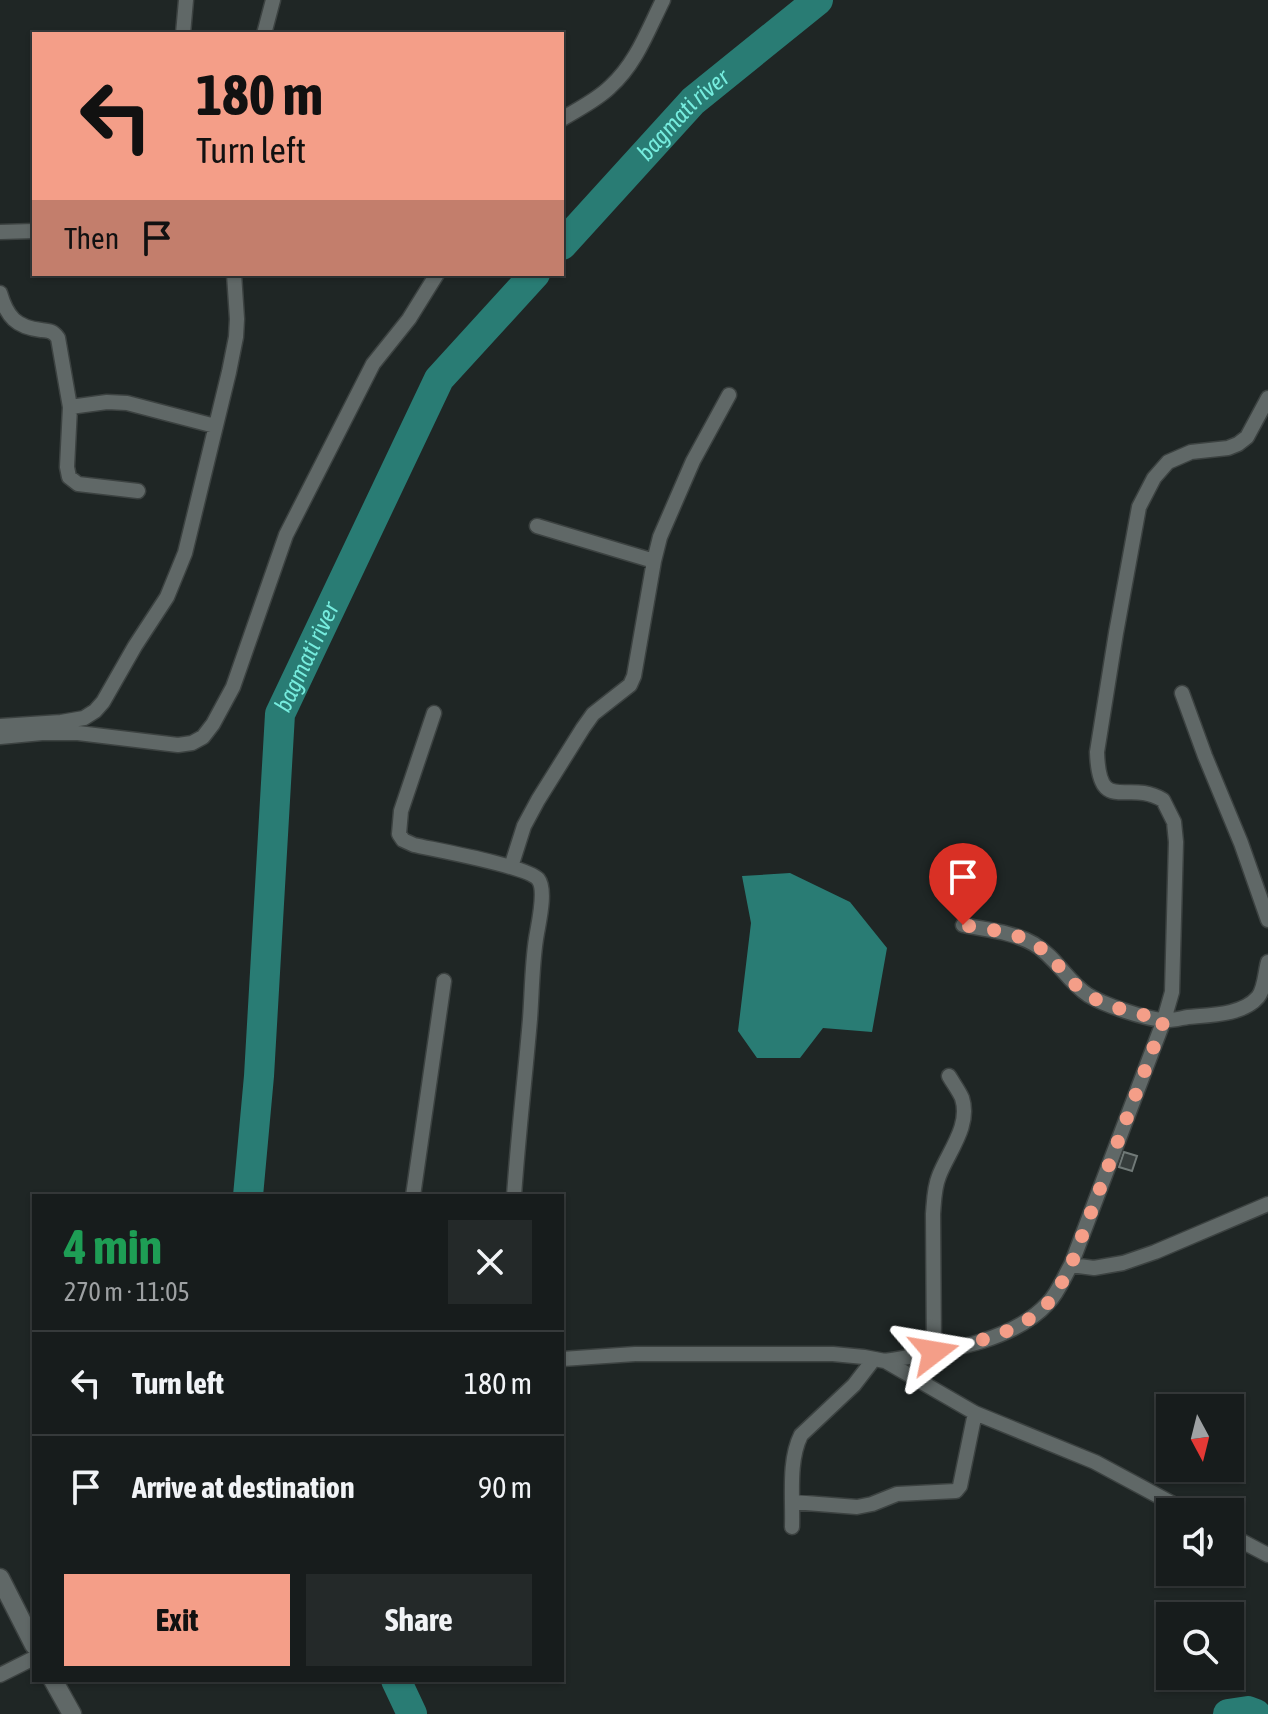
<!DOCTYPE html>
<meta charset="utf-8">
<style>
:root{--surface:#171c1c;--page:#242929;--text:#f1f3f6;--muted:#9ea1a3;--line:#363a3b;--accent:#f49e88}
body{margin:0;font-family:"Asap Condensed",sans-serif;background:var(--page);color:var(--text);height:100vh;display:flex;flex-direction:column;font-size:30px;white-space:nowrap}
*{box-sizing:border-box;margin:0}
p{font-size:26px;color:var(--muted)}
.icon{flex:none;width:44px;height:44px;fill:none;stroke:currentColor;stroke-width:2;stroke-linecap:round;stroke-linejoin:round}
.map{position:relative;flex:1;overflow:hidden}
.side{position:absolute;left:32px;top:1194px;width:532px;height:488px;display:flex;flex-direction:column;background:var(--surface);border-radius:0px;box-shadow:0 2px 6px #0004,0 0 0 2px var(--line)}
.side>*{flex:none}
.hud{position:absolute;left:32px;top:32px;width:532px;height:244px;border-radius:0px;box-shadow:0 2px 6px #0004,0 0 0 2px var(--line);background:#f49e88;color:#111;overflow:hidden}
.needle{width:52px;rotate:173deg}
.fabs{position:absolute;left:1156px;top:1394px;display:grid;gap:16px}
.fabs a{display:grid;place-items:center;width:88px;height:88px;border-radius:0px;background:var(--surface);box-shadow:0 2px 6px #0004,0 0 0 2px var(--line);font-size:40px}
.pin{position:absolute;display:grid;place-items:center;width:68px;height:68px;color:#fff;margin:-82px -34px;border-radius:50% 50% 50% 0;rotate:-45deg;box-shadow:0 0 8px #0007}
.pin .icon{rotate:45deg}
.me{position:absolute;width:88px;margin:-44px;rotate:76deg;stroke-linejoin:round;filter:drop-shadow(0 0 6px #0008)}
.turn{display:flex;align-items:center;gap:28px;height:168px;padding:0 32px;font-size:36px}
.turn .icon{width:104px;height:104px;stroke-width:2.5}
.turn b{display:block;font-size:56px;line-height:68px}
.then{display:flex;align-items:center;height:76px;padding:0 32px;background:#0003;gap:16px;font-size:30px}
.round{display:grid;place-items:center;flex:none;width:84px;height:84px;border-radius:0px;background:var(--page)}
.overview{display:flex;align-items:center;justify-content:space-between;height:136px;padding:0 32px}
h1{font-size:48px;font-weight:700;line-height:60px;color:#1e9e55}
.primary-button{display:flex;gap:16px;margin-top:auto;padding:16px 32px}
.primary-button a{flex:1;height:92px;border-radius:0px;background:var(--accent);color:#111;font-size:32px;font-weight:700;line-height:92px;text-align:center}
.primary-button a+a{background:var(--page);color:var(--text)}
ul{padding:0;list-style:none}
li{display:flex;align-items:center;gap:24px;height:104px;padding:0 32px;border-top:2px solid var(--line)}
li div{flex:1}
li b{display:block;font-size:30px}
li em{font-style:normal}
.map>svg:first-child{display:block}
.water{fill:#297c74}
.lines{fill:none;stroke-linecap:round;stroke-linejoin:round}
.river{stroke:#297c74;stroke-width:30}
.building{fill:#363d3c;stroke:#707977;stroke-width:2}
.minor-casing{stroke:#3c4241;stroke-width:17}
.tertiary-casing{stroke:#3c4241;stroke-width:21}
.minor{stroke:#606867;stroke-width:14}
.tertiary{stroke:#606867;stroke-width:18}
.route{stroke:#f49e88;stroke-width:14;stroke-dasharray:0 25.2}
.labels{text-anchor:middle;stroke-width:6;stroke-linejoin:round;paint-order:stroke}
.water-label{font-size:24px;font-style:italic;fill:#76ecde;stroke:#161d1c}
</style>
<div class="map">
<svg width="1268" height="1714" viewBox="0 0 1268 1714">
<rect width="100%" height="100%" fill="#1f2625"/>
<!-- water -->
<path class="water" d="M790 873 850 902 887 948 872 1032 823 1028 800 1058H757L738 1031 751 923 742 876Z"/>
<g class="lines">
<!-- river -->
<g class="river">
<path id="s1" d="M562 245 693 101 818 0"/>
<path id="s2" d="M248 1196 259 1076 280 714 439 379 535 274"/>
<path d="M396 1680 412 1714"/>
<path d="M1228 1714 1248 1711 1256 1714"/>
</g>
</g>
<!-- building -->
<path class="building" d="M1124 1152 1137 1156 1132 1171 1119 1167Z"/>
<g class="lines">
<!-- minor casing -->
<g class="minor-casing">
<path id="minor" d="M183 34 186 0
M264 34 273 0
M562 119C578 109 597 100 610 87 636 64 648 30 663 0
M0 232 34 231
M0 293C7 317 16 327 41 330 50 331 53 331 58 338L70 407 67 467 69 477 78 484 138 491
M70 407 107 402 127 403 215 426
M537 526 654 561
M1182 693 1205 756 1241 843 1268 920
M434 713 401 811 399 834 403 840 414 845C436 850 526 866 538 879 547 890 538 925 536 939 532 965 532 992 530 1019 525 1078 518 1137 514 1196
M0 726 61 722 84 718 95 711 103 702 135 646 167 597 185 553 229 372 236 337 237 319 234 274
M0 737 42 733H78L178 745 192 743 203 737 213 724 233 687 286 535 373 364 409 319 437 274
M511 867 524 826 538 800 583 728 593 714 630 685 634 676 654 561 660 537 693 461 729 395
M963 925C987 930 1013 932 1034 944 1056 957 1067 981 1088 995 1104 1005 1145 1019 1164 1020 1172 1021 1181 1018 1188 1017 1210 1015 1243 1015 1258 997 1265 988 1265 972 1268 962
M413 1196 444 981
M1071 1265 1094 1268 1123 1263 1155 1252 1268 1204
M934 1352 933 1214C934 1202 934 1188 939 1176 948 1152 971 1126 962 1098 959 1091 953 1083 949 1076
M562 1359 635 1354H833L864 1357 885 1361 975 1413 1095 1462 1188 1512
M885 1361C937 1352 1011 1344 1048 1303 1058 1293 1064 1277 1071 1265L1164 1020 1172 992 1176 842 1174 822 1163 800C1127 778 1099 817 1097 752L1116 633 1139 507 1154 478 1168 462 1191 452 1228 448 1238 444 1247 437 1268 398
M793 1502 857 1507 872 1504 897 1494 956 1491 960 1486 975 1413
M792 1527C793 1497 788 1461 801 1435L854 1385 874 1359
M1230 1535 1268 1555
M0 1675 34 1658"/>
</g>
<!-- tertiary casing -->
<g class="tertiary-casing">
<path id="tertiary" d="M0 1578 34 1645
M53 1680 72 1714"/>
</g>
<!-- minor -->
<use href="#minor" class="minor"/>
<!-- tertiary -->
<use href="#tertiary" class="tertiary"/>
</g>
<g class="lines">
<!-- route -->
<path class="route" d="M934 1352C974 1342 1018 1335 1048 1303 1058 1293 1064 1277 1071 1265L1164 1020C1138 1013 1111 1009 1088 995 1070 983 1060 965 1044 951 1023 932 990 930 963 925"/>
</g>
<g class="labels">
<!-- water labels -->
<g class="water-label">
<text dy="8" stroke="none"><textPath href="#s1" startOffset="178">bagmati river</textPath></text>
<text dy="8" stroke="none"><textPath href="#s2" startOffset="546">bagmati river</textPath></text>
</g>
</g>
</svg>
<div class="fabs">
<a><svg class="needle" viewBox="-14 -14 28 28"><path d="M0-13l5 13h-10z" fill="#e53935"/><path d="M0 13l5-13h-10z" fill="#9ea1a3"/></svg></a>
<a><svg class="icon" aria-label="sound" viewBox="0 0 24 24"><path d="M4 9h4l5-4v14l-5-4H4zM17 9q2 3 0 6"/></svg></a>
<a><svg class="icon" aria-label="search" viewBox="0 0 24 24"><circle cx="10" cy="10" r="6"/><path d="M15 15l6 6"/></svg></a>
</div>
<div class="pin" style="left:963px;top:925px;background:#d93025"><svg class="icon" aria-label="arrive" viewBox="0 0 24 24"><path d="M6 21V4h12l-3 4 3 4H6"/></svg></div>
<svg class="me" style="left:934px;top:1352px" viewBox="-20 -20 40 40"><path d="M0-17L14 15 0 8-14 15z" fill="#f49e88" stroke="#fff" stroke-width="4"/></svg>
<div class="hud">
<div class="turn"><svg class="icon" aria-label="left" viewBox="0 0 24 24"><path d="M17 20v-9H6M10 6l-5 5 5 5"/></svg><div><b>180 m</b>Turn left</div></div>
<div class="then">Then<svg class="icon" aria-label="arrive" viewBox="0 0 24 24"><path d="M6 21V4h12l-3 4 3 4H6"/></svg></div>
</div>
<section class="side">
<div class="overview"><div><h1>4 min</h1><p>270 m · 11:05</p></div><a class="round"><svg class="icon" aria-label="close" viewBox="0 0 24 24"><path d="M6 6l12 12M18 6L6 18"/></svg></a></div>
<ul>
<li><svg class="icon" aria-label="left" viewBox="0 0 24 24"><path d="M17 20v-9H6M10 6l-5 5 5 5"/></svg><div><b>Turn left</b></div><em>180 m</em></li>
<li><svg class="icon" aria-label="arrive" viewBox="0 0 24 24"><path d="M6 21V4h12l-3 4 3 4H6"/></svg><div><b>Arrive at destination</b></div><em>90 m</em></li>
</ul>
<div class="primary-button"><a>Exit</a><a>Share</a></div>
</section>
</div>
